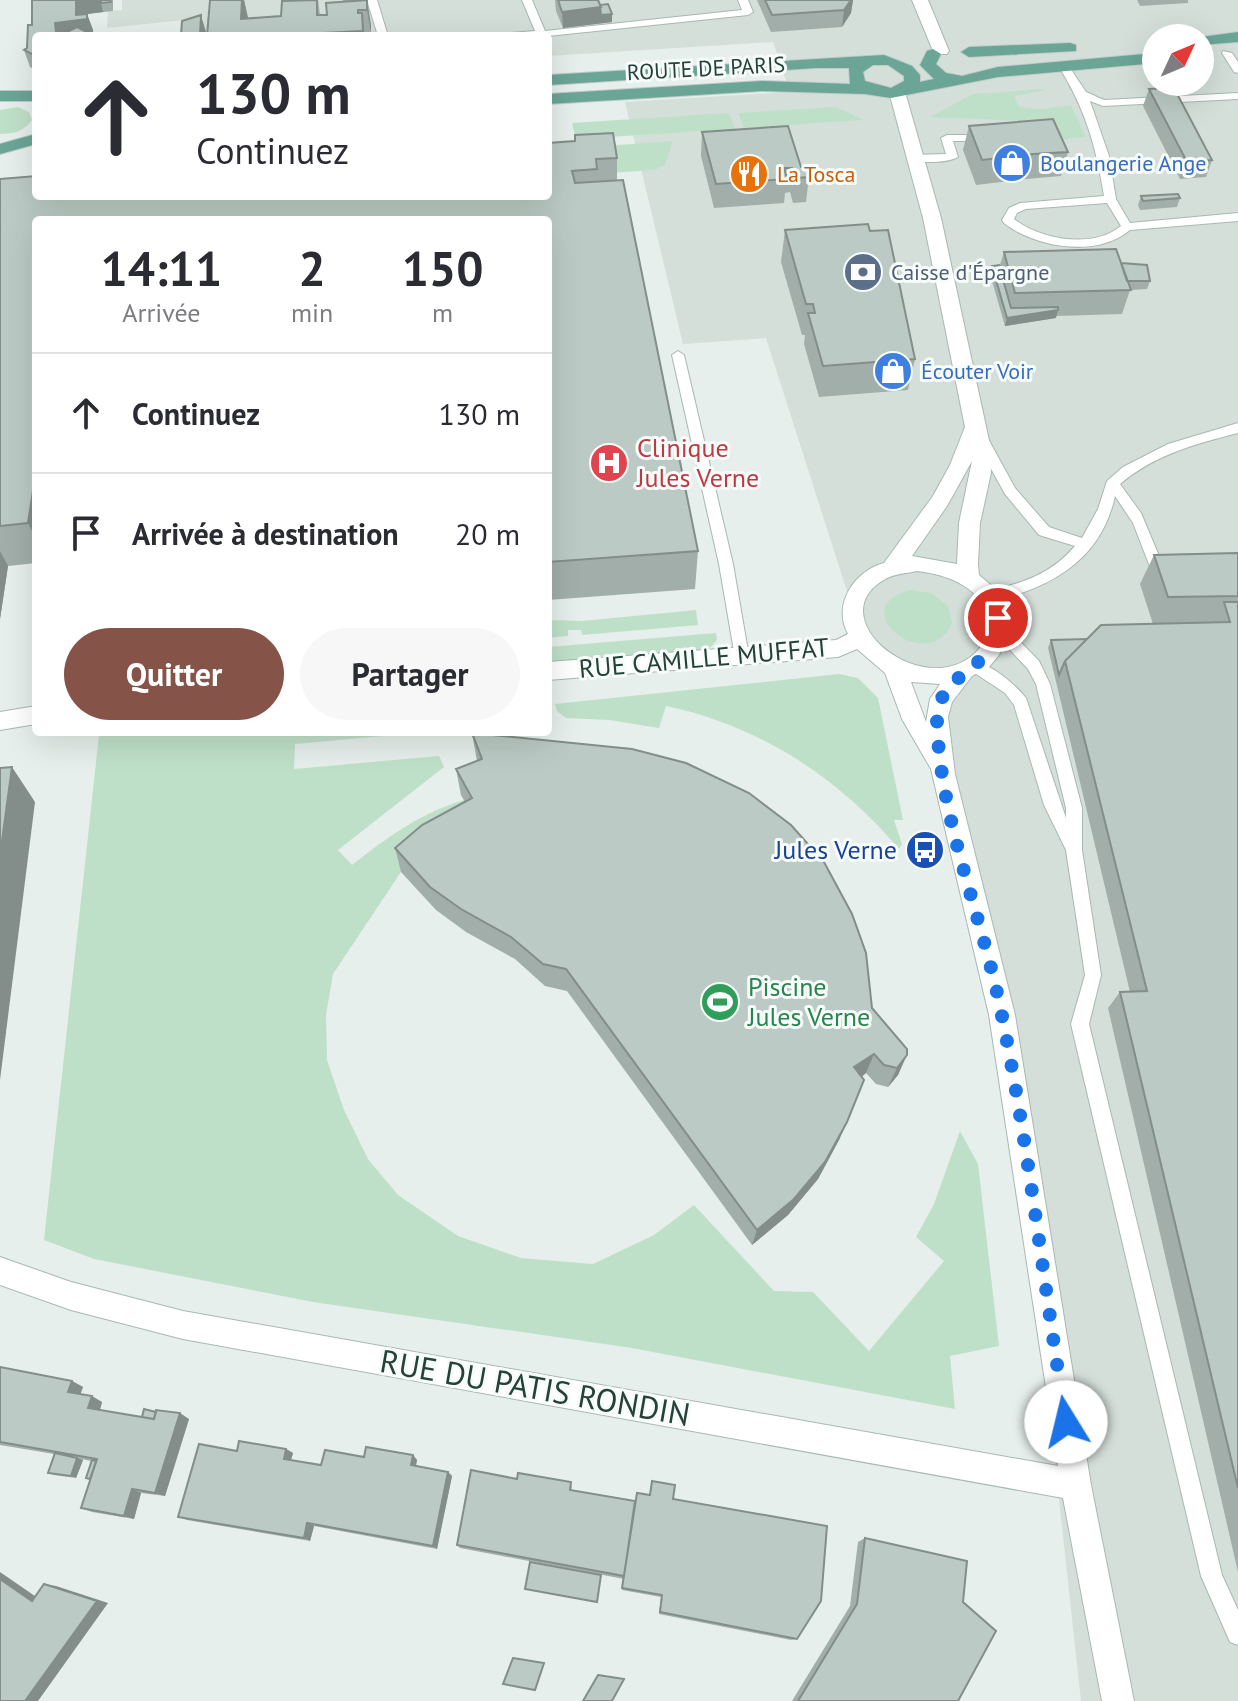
<!DOCTYPE html>
<html lang="fr">
<meta charset="utf-8">
<style>
:root{--surface:#fff;--page:#f7f7f7;--text:#2b2b33;--muted:#7c7c81;--line:#e1e1e2;--accent:#855347}
body{margin:0;font-family:"PT Sans",sans-serif;background:var(--page);color:var(--text);height:100vh;display:flex;flex-direction:column;font-size:30px;white-space:nowrap}
*{box-sizing:border-box;margin:0}
p{font-size:26px;color:var(--muted)}
.icon{flex:none;width:44px;height:44px;fill:none;stroke:currentColor;stroke-width:2;stroke-linecap:round;stroke-linejoin:round}
.map{position:relative;flex:1;overflow:hidden}
.sheet{position:absolute;left:32px;top:216px;width:520px;height:520px;display:flex;flex-direction:column;background:var(--surface);border-radius:8px;box-shadow:0 8px 32px #0002}
.sheet>*{flex:none}
.banner{position:absolute;left:32px;top:32px;width:520px;height:168px;border-radius:8px;box-shadow:0 8px 32px #0002;background:#fff;color:var(--text);overflow:hidden}
.needle{width:52px;rotate:46deg}
.buttons{position:absolute;left:1142px;top:24px;display:grid;gap:16px}
.buttons a{display:grid;place-items:center;width:72px;height:72px;border-radius:50%;background:var(--surface);box-shadow:0 8px 32px #0002;font-size:40px}
.pin{position:absolute;display:grid;place-items:center;width:68px;height:68px;color:#fff;margin:-34px;border:4px solid #fff;border-radius:50%;box-shadow:0 2px 8px #0007}
.me{position:absolute;width:88px;margin:-44px;rotate:351deg;stroke-linejoin:round;filter:drop-shadow(0 0 6px #0008)}
.turn{display:flex;align-items:center;gap:28px;height:168px;padding:0 32px;font-size:36px}
.turn .icon{width:104px;height:104px;stroke-width:2.5}
.turn b{display:block;font-size:56px;line-height:68px}
.eta{display:flex;justify-content:space-evenly;align-items:center;height:136px;text-align:center}
.eta b{font-size:48px;font-weight:600;line-height:56px}
.action{display:flex;gap:16px;margin-top:auto;padding:16px 32px}
.action a{flex:1;height:92px;border-radius:48px;background:var(--accent);color:#fff;font-size:32px;font-weight:600;line-height:92px;text-align:center}
.action a+a{background:var(--page);color:var(--text)}
ul{padding:0;list-style:none}
li{display:flex;align-items:center;gap:24px;height:120px;padding:0 32px;border-top:2px solid var(--line)}
li div{flex:1}
li b{display:block;font-size:30px}
li em{font-style:normal}
.map>svg:first-child{display:block}
.built{fill:#d4dfda;fill-rule:evenodd}
.green{fill:#bfe0c8}
.lines{fill:none;stroke-linecap:round;stroke-linejoin:round}
.lane-casing{stroke:#a8b8b2;stroke-width:2}
.street-casing{stroke:#a8b8b2;stroke-width:2}
.primary-casing{stroke:#c2cac8;stroke-width:2}
.lane{fill:#fff;fill-rule:evenodd}
.street{fill:#fff;fill-rule:evenodd}
.primary{fill:#6aa596;fill-rule:evenodd}
.wall{fill:#a1aea9}
.shaded-wall{fill:#838d89}
.building{fill:#bbcac4;stroke:#838d89;stroke-width:2}
.route{stroke:#1a73e8;stroke-width:14;stroke-dasharray:0 25.2}
.labels{text-anchor:middle;stroke-width:6;stroke-linejoin:round;paint-order:stroke}
.far-street-label{font-size:22px;fill:#24423a;stroke:#f7fbf9}
.far-shop-label{font-size:22px;fill:#366cbe;stroke:#f7fbf9;text-anchor:start}
.far-food-label{font-size:22px;fill:#c56008;stroke:#f7fbf9;text-anchor:start}
.far-service-label{font-size:22px;fill:#4e5e75;stroke:#f7fbf9;text-anchor:start}
.health-label{font-size:26px;fill:#be3a42;stroke:#f7fbf9;text-anchor:start}
.street-label{font-size:26px;fill:#24423a;stroke:#f7fbf9}
.transit-label{font-size:26px;fill:#164399;stroke:#f7fbf9;text-anchor:end}
.leisure-label{font-size:26px;fill:#27864d;stroke:#f7fbf9;text-anchor:start}
.near-street-label{font-size:32px;fill:#24423a;stroke:#f7fbf9}
</style>
<div class="map">
<svg width="1238" height="1701" viewBox="0 0 1238 1701">
<rect width="100%" height="100%" fill="#e6efeb"/>
<!-- built -->
<path class="built" d="M122 0H1238V1701H1081L1051 1426 1080 1413 937 677 895 669 852 607 766 338 683 344 625 102 790 92 773 42 548 56V36H205L203 18 107 28 108 11 122 10ZM1156 38H1200V82H1156Z"/>
<!-- green -->
<path class="green" d="M1041 89 1046 90 1014 96 1019 107 1041 109 1071 105 1086 137 1058 140 1051 122 930 117 973 94Z
M18 107 29 112 32 120C25 131 13 134 0 134V110Z
M836 107 864 120 744 128 738 113Z
M729 113 735 129 576 139 572 123Z
M673 141 665 165 655 170 580 175 577 148Z
M910 590 931 593 948 606 952 624C927 677 842 608 910 590Z
M696 610 698 625 582 635 581 630H568V636L548 638V620L582 621Z
M716 633 717 640 709 649 548 662V647Z
M839 674 858 678 878 698 903 820H894L902 844 899 849C838 777 760 726 666 706L659 728 609 720 566 718 557 711 555 704Z
M132 732H427L295 744 294 769 439 756 444 767 338 850 352 865C388 837 420 813 464 800L476 823 401 872 333 974 326 1015 327 1060 344 1110 368 1159 398 1195 458 1236 521 1258 593 1264 654 1235 694 1205 774 1291 813 1292 869 1351 944 1261 916 1237 934 1204 960 1131 978 1164 999 1346 950 1356 955 1409 632 1348 313 1302 94 1259 44 1240 99 735Z"/>
<g class="lines">
<!-- lane casing -->
<g class="lane-casing">
<path id="lane" d="M367 0H377L388 36H378Z
M522 0H532L545 31 742 10 738 0H748L753 12 748 15 548 36H506L511 33 535 31Z
M1223 51 1232 53 1238 62V73L1234 72 1222 53Z
M1058 62H1066L1086 92 1104 100 1238 93V99L1103 106 1090 101 1109 156 1116 199 1130 223 1238 213V221L1130 230C1098 258 1035 248 1004 223L1002 220 1009 208 1020 203 1104 196C1096 146 1085 107 1057 64ZM1107 203 1121 226C1094 249 1040 240 1014 219L1017 213 1026 209Z
M947 135H988L994 138 988 141H953L958 157C947 163 919 164 908 158L914 155 946 154 941 138Z
M678 351 684 355 733 564 749 657 742 663 735 657 719 564 672 355Z
M1238 423V433C1195 444 1154 455 1120 484L1141 513 1162 563 1171 564 1173 568 1171 572H1152L1133 523 1115 496C1101 561 1049 589 989 602L984 601 982 597 984 593C1020 583 1050 576 1075 546L1039 535 1005 494 974 438 976 435H986L1015 488 1049 527 1082 538 1098 509 1107 481 1123 467 1168 444Z
M999 623 1004 625 1039 661 1050 684 1082 808V850L1101 975 1089 1024 1222 1575 1238 1610V1645L1230 1642 1201 1576 1071 1024 1085 975 1066 850 1044 805 1014 705 1005 693 970 670 968 666 970 662C986 659 1016 685 1026 698L1066 818V808L1036 684 1028 669 994 633 992 629Z"/>
</g>
<!-- street casing -->
<g class="street-casing">
<path id="street" d="M912 0H928L949 51 947 54H935L933 51Z
M897 87 905 92 941 218 990 445 991 473 980 523 978 564 979 575 992 586 1005 606 1009 621 1008 635 999 655 989 667 972 676 952 702 948 717 955 774 1015 1015 1091 1485 1134 1701H1102L1063 1498 183 1339 71 1310 0 1285V1257L71 1282 183 1311 1058 1466 989 1015 931 769 902 719 885 673 857 649 838 657 548 680V662L836 640 848 634C832 605 854 571 884 563L933 496 950 465 965 427 923 218 889 92ZM972 461 959 523 957 564 912 556 947 506ZM917 571C947 574 989 589 987 626 986 638 983 646 974 654 920 702 816 615 887 578 895 574 908 573 917 571ZM911 682 940 684 930 699 926 722Z
M36 706V724L0 730V712Z"/>
</g>
<!-- primary casing -->
<g class="primary-casing">
<path id="primary" d="M1238 32V42L1200 45V38H1194Z
M1070 43 1076 45V51L969 57 961 52 969 47Z
M933 49 941 54 936 64 946 73 962 76 998 67 1156 53V63L998 77 891 98 865 94 762 91 548 104V94L762 81 850 84 849 68H816L548 85V75L884 55 912 66 920 75V82L934 79 920 65 927 51ZM873 65H888L904 76V81L891 88 865 81 863 72Z
M0 91H36V101H0Z
M36 134V144L0 154V144Z"/>
</g>
<!-- lane -->
<use href="#lane" class="lane"/>
<!-- street -->
<use href="#street" class="street"/>
<!-- primary -->
<use href="#primary" class="primary"/>
</g>
<!-- wall -->
<path class="wall" d="M32 0H113V11L87 14 93 30V36H36V70L30 67 24 50 27 48 32 25Z
M210 0H244L248 18 281 16 318 0 320 15H327L343 2V0H367L371 34 363 35V36H207Z
M555 0H598L600 5 612 14V22L563 28 556 11Z
M757 0H853L851 13 842 27 771 32Z
M1137 0H1188V3L1140 6Z
M1149 89 1212 160 1206 177 1180 179 1143 106Z
M969 126 1068 152 1061 176 1026 179 976 185 963 150Z
M702 132 801 167 809 177 806 202 793 203 790 192 785 193 784 203 714 208 701 156Z
M548 143 617 158V180L698 551 695 589 548 600V220H36V563L8 566 0 619V179Z
M1141 196 1180 198 1177 207 1140 210 1138 205Z
M785 230 915 359 908 390 819 397 804 344 805 335H802L781 262Z
M1004 252 1121 263 1150 281 1147 289 1130 290 1122 314 1056 316V318L1005 326 990 274 992 266 999 268Z
M1238 553V1572L1108 1008 1120 992H1130L1048 648 1051 640 1087 639 1153 624 1140 584 1154 555Z
M472 733 872 1008 907 1049 898 1075 888 1087 876 1084 866 1073 862 1077 864 1080 839 1140 818 1179 788 1215 752 1245 567 991 545 986 515 959 466 932 436 910 401 872 395 848 465 802 461 795 456 769 477 761Z
M0 1367 72 1381 83 1387 80 1394 102 1402 100 1410 142 1417 189 1419 165 1496 141 1493 134 1519 92 1512 81 1508 90 1480 91 1461 81 1459 83 1460 76 1478 54 1475 48 1473 54 1454 0 1445Z
M286 1449 293 1453 291 1460 321 1465 364 1457 413 1455 417 1460 416 1466 448 1472 452 1476 437 1549 314 1526 310 1541 187 1520 178 1517 237 1451Z
M517 1479 572 1486 571 1491 635 1501 673 1499 797 1639 791 1640 659 1614 661 1597 622 1590 624 1579 460 1548 457 1545Z
M865 1538 963 1602 958 1701H792L850 1606 858 1542Z"/>
<!-- shaded-wall -->
<path class="shaded-wall" d="M76 0H103L101 3 103 12 87 14 93 30V36H57L55 23 76 15Z
M242 0H244L248 18 241 19Z
M367 0 371 25V34L367 10Z
M851 0H853L851 13 842 27 844 10Z
M601 7 612 14V22L563 28 562 12Z
M201 15 206 32 205 36H200Z
M1058 310 1056 318 1005 326 1007 318Z
M36 471V539L28 523Z
M0 551 8 566 0 619Z
M12 767 35 802 0 1080V856Z
M874 1054 866 1073 847 1087 854 1067Z
M907 1055 898 1075 888 1087 897 1068Z
M847 1122 839 1140 818 1179 788 1215 752 1245 757 1230Z
M72 1381 83 1387 79 1398 68 1392Z
M92 1396 102 1402 99 1413 88 1408Z
M180 1413 189 1419 165 1496 155 1493Z
M286 1449 293 1453 290 1463 284 1459Z
M413 1455 417 1460 415 1469 411 1465Z
M77 1458 83 1460 76 1478 71 1476Z
M448 1472 452 1476 437 1549 433 1546Z
M132 1489 141 1493 134 1519 124 1516Z
M307 1523 314 1526 310 1541 304 1538Z
M0 1572 45 1603 32 1601 0 1579Z
M44 1584 56 1586 108 1603 38 1701H25Z"/>
<!-- building -->
<path class="building" d="M32 0H76V15L87 14V19L55 23 56 32 65 33 77 27 91 34 87 36H36V56L24 50 27 48 28 25H32Z
M101 0H110L111 2 101 3Z
M210 0H242L241 19 281 16 282 1 317 0V15H327L326 3 367 0V10H358V13H362L363 31 262 36H207Z
M558 0H598L601 7 562 12Z
M765 0H851L844 10 772 15Z
M608 4 612 14 601 15 600 5Z
M201 15 200 36H154L181 35 182 21Z
M1174 88 1212 160 1187 162 1149 89Z
M1053 119 1068 152 1033 154 982 160 969 126Z
M788 126 801 167H806L809 177 795 178 792 168H784L787 179 716 184 702 132Z
M613 133 617 158 596 159 597 169 572 171 575 183 623 180 698 551 548 562V220H36V471L28 523 0 526V179L36 176V196H548V143L575 141V135Z
M1178 194 1180 198 1143 201 1141 196Z
M868 224 870 231 888 230 915 359 823 366 808 313H815L813 304H806L785 230Z
M1116 249 1131 290 1015 293 1004 252Z
M1121 263 1147 265 1150 281H1127Z
M999 265 1011 308 1058 307V310L1007 318 992 266Z
M1238 553V596L1168 597 1154 555Z
M1224 602H1238V1488L1120 992 1147 991 1065 661 1101 625 1230 622Z
M1087 639 1065 661 1059 675 1051 640Z
M472 733 632 749 686 763 749 793 791 825 824 862 852 914 866 953 872 1008 907 1049V1055L897 1068 884 1065 874 1054 854 1067 864 1080 847 1122 825 1162 794 1199 757 1230 566 969 543 964 511 937 461 909 430 887 395 848 422 825 472 798 456 769 482 759Z
M12 767 0 856V768Z
M0 1367 72 1381 68 1392 92 1396 88 1408 154 1419 156 1410 180 1413 155 1493 132 1489 124 1516 81 1508 97 1459 0 1442Z
M144 1409 156 1412 154 1419 142 1417Z
M239 1441 286 1449 284 1459 321 1465 325 1450 364 1457 366 1447 413 1455 411 1465 448 1472 433 1546 307 1523 304 1538 178 1517 199 1444 237 1451Z
M55 1453 77 1458 71 1476 48 1473Z
M92 1460 96 1461 90 1479 86 1478Z
M471 1470 517 1479 518 1473 571 1482 570 1490 635 1501 624 1576 457 1545Z
M652 1481 675 1485 673 1499 827 1526 821 1601 797 1639 660 1612 662 1595 622 1588 637 1493 650 1495Z
M865 1538 967 1561 963 1602 996 1631 958 1701H798L857 1604Z
M530 1562 601 1575 597 1602 525 1589Z
M0 1579 32 1601 44 1584 97 1601 25 1701H0Z
M513 1658 544 1663 535 1690 503 1684Z
M598 1675 624 1679 612 1701H583Z"/>
<g class="lines">
<!-- route -->
<path class="route" d="M998 618C1002 671 936 669 937 721 940 821 983 918 1002 1016 1029 1149 1044 1287 1066 1422"/>
</g>
<!-- icons -->
<defs>
<g id="shop-disc" transform="scale(2)"><circle r="9.5" fill="#3f7fe0" stroke="#f7fbf9"/><path d="M-5-2.5h2.3a2.7 3.5 0 0 1 5.4 0H5L5.5 6h-11ZM-1.5-2.5h3a1.5 2.3 0 0 0-3 0Z" fill="#fff"/></g>
<g id="restaurant-disc" transform="scale(2)"><circle r="9.5" fill="#e8710a" stroke="#f7fbf9"/><path d="M-5-6h1v4h1v-4h1v4h1v-4h1v5L-1.5 .5V6h-2V.5L-5-1ZM5-6V6H3V1.5H1.5Q1.5-4 5-6Z" fill="#fff"/></g>
<g id="bank-disc" transform="scale(2)"><circle r="9.5" fill="#5c6f8a" stroke="#f7fbf9"/><path d="M-6-4H6V4H-6ZM0-2.3a2.3 2.3 0 1 0 0 4.6a2.3 2.3 0 1 0 0-4.6Z" fill="#fff"/></g>
<g id="hospital-disc" transform="scale(2)"><circle r="9.5" fill="#e0444e" stroke="#f7fbf9"/><path d="M-5-5h3v3.5h4V-5h3V5h-3V1.5h-4V5h-3Z" fill="#fff"/></g>
<g id="bus-disc" transform="scale(2)"><circle r="9.5" fill="#1a4fb4" stroke="#f7fbf9"/><path d="M-5-6H5V4H4V6H2V4H-2V6H-4V4H-5ZM-3.5-4V0h7V-4ZM-3.5 1.2v1.5H-2V1.2ZM2 1.2v1.5H3.5V1.2Z" fill="#fff"/></g>
<g id="stadium-disc" transform="scale(2)"><circle r="9.5" fill="#2e9e5b" stroke="#f7fbf9"/><path d="M0-5a6.5 5 0 1 0 0 10a6.5 5 0 1 0 0-10ZM-3.5-1.8h7v3.6h-7Z" fill="#fff"/></g>
</defs>
<g fill-rule="evenodd">
<use href="#shop-disc" x="1012" y="163"/>
<use href="#restaurant-disc" x="749" y="174"/>
<use href="#bank-disc" x="863" y="272"/>
<use href="#shop-disc" x="893" y="371"/>
<use href="#hospital-disc" x="609" y="463"/>
<use href="#bus-disc" x="925" y="850"/>
<use href="#stadium-disc" x="720" y="1002"/>
</g>
<g class="labels">
<!-- far-street labels -->
<g class="far-street-label">
<text transform="translate(706 68) rotate(-3)" y="8">ROUTE DE PARIS</text>
</g>
<!-- far-shop labels -->
<g class="far-shop-label">
<text x="1040" y="171">Boulangerie Ange</text>
<text x="921" y="379">Écouter Voir</text>
</g>
<!-- far-food labels -->
<g class="far-food-label">
<text x="777" y="182">La Tosca</text>
</g>
<!-- far-service labels -->
<g class="far-service-label">
<text x="891" y="280">Caisse d'Épargne</text>
</g>
<!-- health labels -->
<g class="health-label">
<text x="637" y="457">Clinique<tspan x="637" dy="30">Jules Verne</tspan></text>
</g>
<!-- street labels -->
<g class="street-label">
<text transform="translate(704 658) rotate(-5)" y="9">RUE CAMILLE MUFFAT</text>
</g>
<!-- transit labels -->
<g class="transit-label">
<text x="897" y="859">Jules Verne</text>
</g>
<!-- leisure labels -->
<g class="leisure-label">
<text x="748" y="996">Piscine<tspan x="748" dy="30">Jules Verne</tspan></text>
</g>
<!-- near-street labels -->
<g class="near-street-label">
<text transform="translate(535 1388) rotate(10)" y="11">RUE DU PATIS RONDIN</text>
</g>
</g>
</svg>
<div class="buttons">
<a><svg class="needle" viewBox="-14 -14 28 28"><path d="M0-13l5 13h-10z" fill="#e53935"/><path d="M0 13l5-13h-10z" fill="#7c7c81"/></svg></a>
</div>
<div class="pin" style="left:998px;top:618px;background:#d93025"><svg class="icon" aria-label="arrive" viewBox="0 0 24 24"><path d="M6 21V4h12l-3 4 3 4H6"/></svg></div>
<svg class="me" style="left:1066px;top:1422px" viewBox="-20 -20 40 40"><circle r="19" fill="#fff"/><path d="M0-13L10 11 0 6-10 11z" fill="#1a73e8"/></svg>
<div class="banner">
<div class="turn"><svg class="icon" aria-label="ahead" viewBox="0 0 24 24"><path d="M12 20V5M6 11l6-6 6 6"/></svg><div><b>130 m</b>Continuez</div></div>
</div>
<section class="sheet">
<div class="eta">
<div><b>14:11</b><p>Arrivée</p></div>
<div><b>2</b><p>min</p></div>
<div><b>150</b><p>m</p></div>
</div>
<ul>
<li><svg class="icon" aria-label="ahead" viewBox="0 0 24 24"><path d="M12 20V5M6 11l6-6 6 6"/></svg><div><b>Continuez</b></div><em>130 m</em></li>
<li><svg class="icon" aria-label="arrive" viewBox="0 0 24 24"><path d="M6 21V4h12l-3 4 3 4H6"/></svg><div><b>Arrivée à destination</b></div><em>20 m</em></li>
</ul>
<div class="action"><a>Quitter</a><a>Partager</a></div>
</section>
</div>
